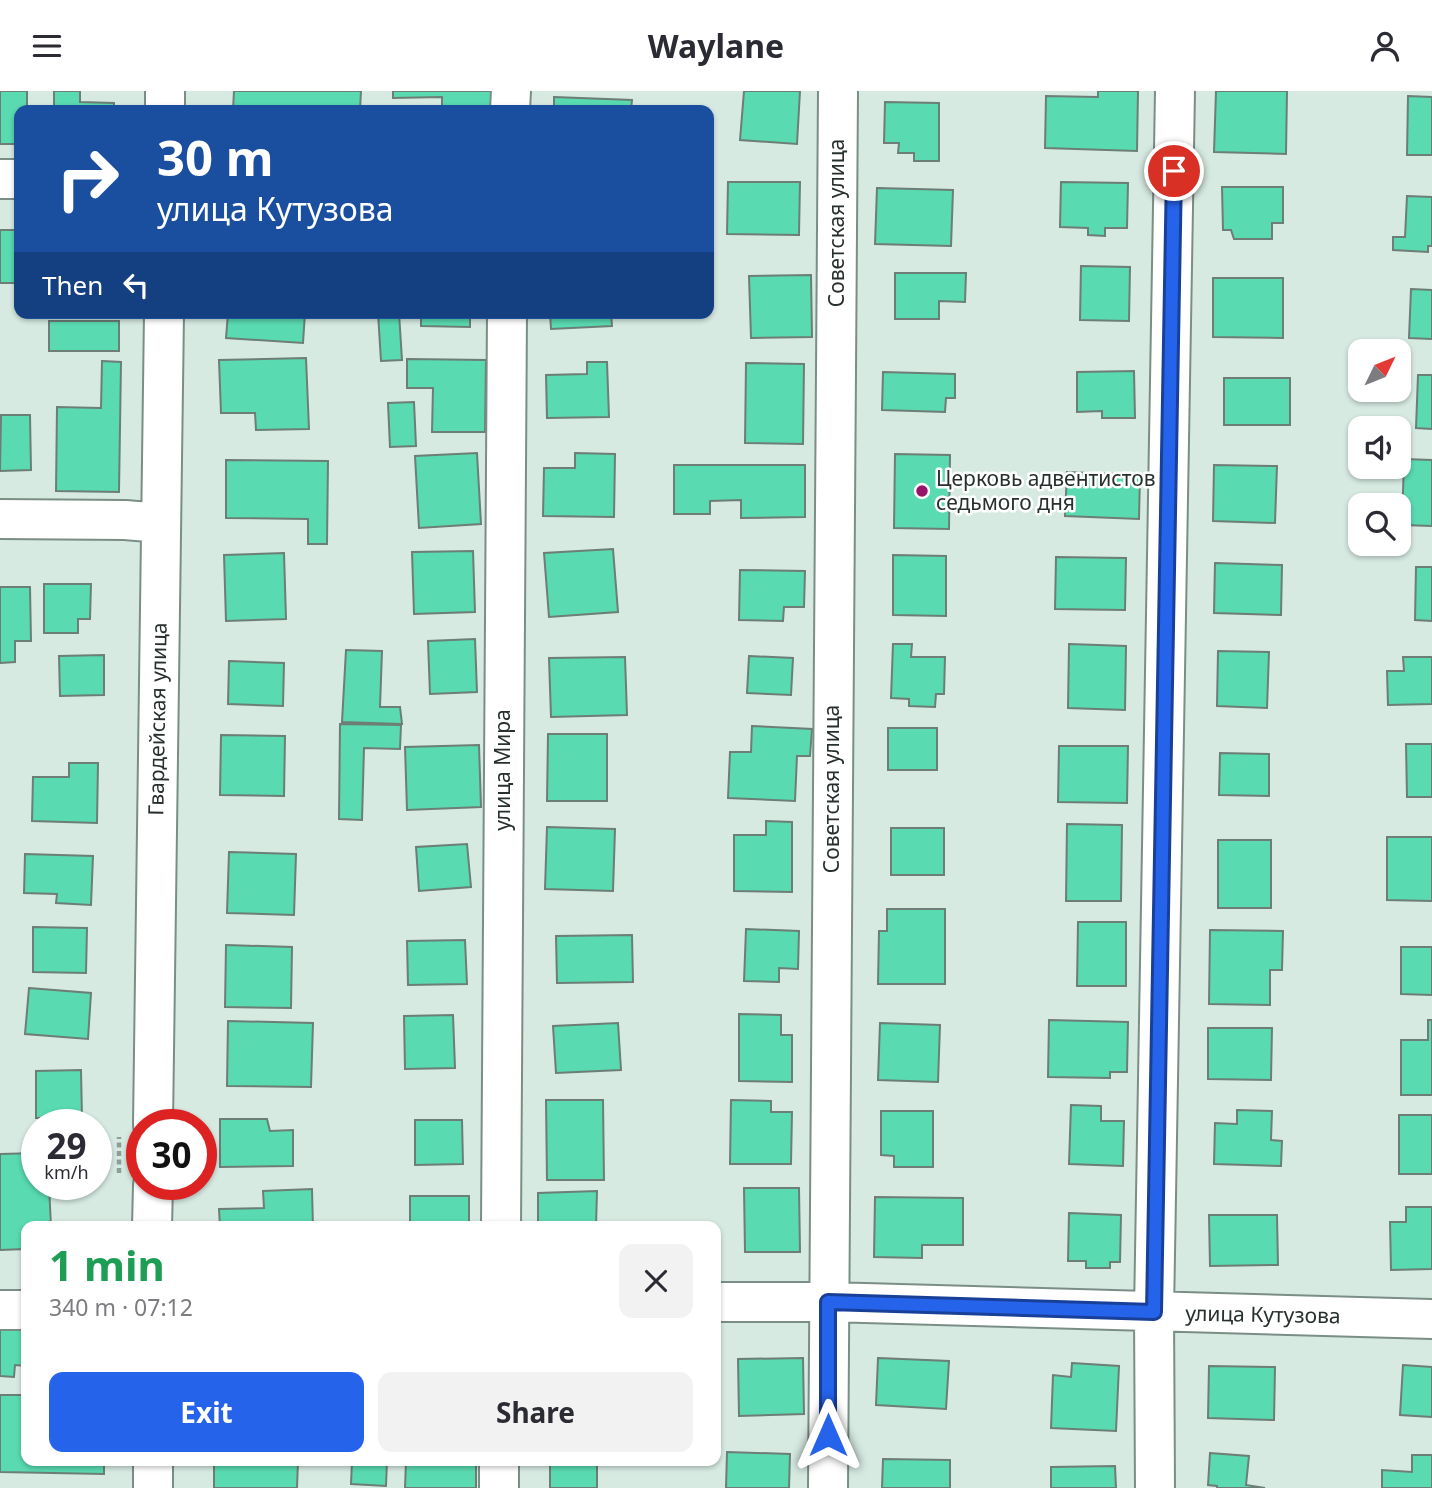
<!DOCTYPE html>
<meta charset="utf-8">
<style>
:root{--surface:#fff;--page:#f2f2f3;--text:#2b2b33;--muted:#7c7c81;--accent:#2563eb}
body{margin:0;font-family:"Noto Sans",sans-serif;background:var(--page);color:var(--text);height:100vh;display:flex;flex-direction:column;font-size:26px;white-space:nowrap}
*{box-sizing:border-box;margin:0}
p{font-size:23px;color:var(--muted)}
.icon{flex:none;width:38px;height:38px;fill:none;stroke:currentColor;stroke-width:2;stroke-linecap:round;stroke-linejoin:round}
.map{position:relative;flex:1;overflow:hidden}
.panel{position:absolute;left:21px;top:1130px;width:700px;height:245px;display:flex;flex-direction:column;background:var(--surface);border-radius:14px;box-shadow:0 2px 5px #0004}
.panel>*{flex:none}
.banner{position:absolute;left:14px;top:14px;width:700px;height:214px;border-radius:14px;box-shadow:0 2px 5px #0004;background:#1a4fa0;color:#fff;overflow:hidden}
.needle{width:46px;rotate:47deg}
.buttons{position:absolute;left:1348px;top:248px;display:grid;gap:14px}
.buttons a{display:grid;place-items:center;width:63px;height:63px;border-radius:14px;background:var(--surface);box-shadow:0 2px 5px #0004;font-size:35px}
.speed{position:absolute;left:21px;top:1018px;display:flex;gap:14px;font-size:35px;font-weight:700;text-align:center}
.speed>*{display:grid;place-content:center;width:91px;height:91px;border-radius:50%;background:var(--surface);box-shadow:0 2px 5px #0004;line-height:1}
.speed small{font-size:18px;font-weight:400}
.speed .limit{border:10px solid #d22;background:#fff;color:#111}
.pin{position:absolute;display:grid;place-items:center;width:60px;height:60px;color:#fff;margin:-30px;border:4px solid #fff;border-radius:50%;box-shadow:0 2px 7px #0007}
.me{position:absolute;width:77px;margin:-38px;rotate:0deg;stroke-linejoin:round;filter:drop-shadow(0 0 5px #0008)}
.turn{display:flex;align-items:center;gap:24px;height:147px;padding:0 28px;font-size:32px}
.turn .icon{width:91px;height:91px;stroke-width:2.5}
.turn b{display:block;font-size:49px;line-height:60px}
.then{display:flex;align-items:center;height:66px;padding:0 28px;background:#0003;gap:14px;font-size:26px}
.round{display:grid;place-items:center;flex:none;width:74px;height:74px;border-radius:14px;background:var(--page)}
.headline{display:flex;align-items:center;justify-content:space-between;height:119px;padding:0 28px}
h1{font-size:42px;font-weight:700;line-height:52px;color:#1e9e55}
.action{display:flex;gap:14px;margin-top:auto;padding:14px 28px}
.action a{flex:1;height:80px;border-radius:14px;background:var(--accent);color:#fff;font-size:28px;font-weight:700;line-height:80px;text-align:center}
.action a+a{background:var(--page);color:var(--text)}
header{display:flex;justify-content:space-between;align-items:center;height:91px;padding:0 28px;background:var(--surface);font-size:32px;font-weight:700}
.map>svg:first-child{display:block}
.building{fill:#59dab0;stroke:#6c7e76;stroke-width:2}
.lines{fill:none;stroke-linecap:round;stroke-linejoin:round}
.minor-casing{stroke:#7b8e86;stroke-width:42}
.path{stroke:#8e9d97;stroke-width:4.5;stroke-dasharray:5 3.5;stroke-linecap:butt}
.minor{stroke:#fff;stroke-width:38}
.route-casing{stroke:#184099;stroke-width:18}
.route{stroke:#2563eb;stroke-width:12}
.poi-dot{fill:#97146b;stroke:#fff;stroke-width:2.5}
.labels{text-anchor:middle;stroke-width:5;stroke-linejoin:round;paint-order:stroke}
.street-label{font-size:21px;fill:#28302d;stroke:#fff}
.poi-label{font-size:21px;fill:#28302d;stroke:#fff;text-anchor:start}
</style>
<header><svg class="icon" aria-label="menu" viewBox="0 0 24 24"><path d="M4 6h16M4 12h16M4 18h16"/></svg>Waylane<svg class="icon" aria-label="person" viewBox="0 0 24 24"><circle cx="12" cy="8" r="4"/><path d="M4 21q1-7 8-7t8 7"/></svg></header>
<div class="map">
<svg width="1432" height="1397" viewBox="0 0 1432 1397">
<rect width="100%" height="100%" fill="#d6eae2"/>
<!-- building -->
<path class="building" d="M0 0H27V19H19V53H0Z
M54 0H80V11L114 12V19H54Z
M234 0H361L360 19H233Z
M393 0H501V19H442V6L393 7Z
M744 0H800L797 53 740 49Z
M1098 0H1138L1137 60 1045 57 1046 5 1098 6Z
M1216 0H1287L1286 63 1214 61Z
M1408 5 1432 6V64H1407Z
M554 6 632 9 631 19H554Z
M885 11 939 12V70H914V62H898L899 52H884Z
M728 91H800L799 144 727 143Z
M1061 91 1128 92 1127 137H1105V145L1088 144V137L1060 136Z
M1222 96H1283V132H1272V148H1234L1231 139H1223Z
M877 97 953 99 951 155 875 153Z
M1407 105 1432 106V155H1428V161L1393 159V146H1405Z
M0 139H19V192H0Z
M1081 175 1130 176 1129 230 1080 229Z
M895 182H966L965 211 939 210V228H895Z
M811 184 812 246 751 247 749 185Z
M1213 187H1283V247L1213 246Z
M1411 198 1432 199V248L1409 247Z
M228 222H305L303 252 226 247Z
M378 222H399L402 269 381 270Z
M421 222H470V236L421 235Z
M550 222H611L612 235 551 238Z
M49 230H119V260H49Z
M306 267 309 338 256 339 255 322H221L219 269Z
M407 268 486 269 485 341H432L433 297H407Z
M102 270 121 271 119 401 56 400 57 316 101 317Z
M587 271H607L609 326 547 327 546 284 587 283Z
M746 272 804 273 803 353 745 352Z
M1134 280 1135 327H1102V320L1077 321V281Z
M883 281 955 283V307H946L945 321 882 319Z
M1418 284H1432V338L1416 337Z
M1224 287H1290V334H1224Z
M414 311 416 355 390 356 388 312Z
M1 324H30L31 379 0 380Z
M477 362 481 433 419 437 415 365Z
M575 362 615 363 614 426 543 425 544 377H575Z
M895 363 950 364 949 438 894 437Z
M1404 368 1432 369V435L1402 434Z
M226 369 328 370 327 453H308V428L226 427Z
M674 374H805V426L741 427V409L710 410V423H674Z
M1214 374 1277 375 1275 432 1213 430Z
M1067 381 1140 384 1139 428 1065 425Z
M613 458 618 521 549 526 544 462Z
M473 460 475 521 414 523 412 461Z
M284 462 286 528 226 530 224 464Z
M893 464 946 465V525L893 524Z
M1056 466 1126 467 1125 519 1055 518Z
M1215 472 1282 474 1281 524 1214 522Z
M1416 476H1432V530L1415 529Z
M740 479 805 480 804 516H784L783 530 739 529Z
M44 493H91L90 528H78V542H44Z
M0 496H30L31 550H15V571L0 572Z
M475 548 477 601 430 603 428 550Z
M893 553H912L911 566H945L944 603H936L935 616 909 615V608L891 607Z
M1069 553 1126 555 1125 619 1068 617Z
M346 559 382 560 380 616H400L402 633 342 631Z
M1218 560 1269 561 1267 617 1217 615Z
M104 564V604L60 605 59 565Z
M749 565 793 567 791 604 747 602Z
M625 566 627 624 551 626 549 567Z
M1403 566H1432V613L1388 614 1387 580H1404Z
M229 570 284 572 283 615 228 613Z
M340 633 401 634 400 658 364 657 362 729 339 728Z
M752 635 812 638 810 665H797L795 710 728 707 730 661H751Z
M888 637H937V679H888Z
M548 643H607V710H547Z
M221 644 285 645 284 705 220 704Z
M1406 653H1432V706H1407Z
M479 654 481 716 407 719 405 656Z
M1059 655H1128L1127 712 1058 711Z
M1220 662 1269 663V705L1219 704Z
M69 672H98L97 732 32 730 33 686H69Z
M766 730 792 731V801L734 800V744H766Z
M1067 733 1122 734 1121 810H1066Z
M547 736 615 738 613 800 545 798Z
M891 737H944V784H891Z
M1387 746H1432V810L1387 809Z
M1218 749H1271V817H1218Z
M467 753 471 796 419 800 416 756Z
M229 761 296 763 294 824 227 822Z
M25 763 93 765 91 814 56 812 57 803 24 802Z
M887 818H945V893H878L879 840H887Z
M1078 831H1126V895H1077Z
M33 836 87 837 86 882 33 881Z
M746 838 799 840 798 878 779 877V891L744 890Z
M1210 839 1283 840 1282 879H1270V914L1209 913Z
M632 844 633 891 557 892 556 845Z
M465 849 467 893 408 894 407 850Z
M226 854 292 856 291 917 225 916Z
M1401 856H1432V904L1401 903Z
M29 897 91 902 88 948 25 943Z
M739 923 781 924V944H792V991L739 990Z
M453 924 455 977 405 978 404 925Z
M1049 929 1128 931 1127 981H1110V987L1048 986Z
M1428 929H1432V1004H1401V949H1428Z
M228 930 313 932 311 996 227 995Z
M618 932 621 979 556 982 553 935Z
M880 932 940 934 938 991 878 989Z
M1208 937H1272L1271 989 1208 988Z
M81 979 82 1027H36V980Z
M546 1009H603L604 1089H547Z
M731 1009 771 1010V1021H792L791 1073H730Z
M1071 1014 1101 1015V1030H1124L1123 1075 1069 1073Z
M1237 1019 1272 1020 1271 1049 1282 1050 1281 1075 1214 1073 1215 1032 1237 1033Z
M881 1020H933V1076H894V1065L881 1064Z
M1399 1024H1432V1083H1399Z
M220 1028H267L270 1040 293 1039V1075L220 1076Z
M415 1029H462L463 1073 415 1074Z
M37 1062V1094H49L51 1136H26V1158L0 1159V1063Z
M744 1097H799L800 1161H745Z
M312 1098 313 1136H220L219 1118 264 1117 263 1100Z
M597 1100 596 1136H538V1102Z
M410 1105H469V1136H410Z
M875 1106 963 1107V1154H922V1167L874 1166Z
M1406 1116H1432V1178L1391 1179 1390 1131H1406Z
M1069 1122 1121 1124 1120 1171H1110V1177H1086V1170H1068Z
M1209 1124H1277L1278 1174 1210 1175Z
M0 1236 26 1239V1275L15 1274 14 1286 0 1285Z
M803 1267 804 1323 739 1325 738 1268Z
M878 1267 949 1270 946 1318 876 1314Z
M1072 1272 1119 1275 1116 1340 1051 1337 1053 1284 1071 1286Z
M1403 1274 1432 1276V1326L1400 1324Z
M1209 1275 1275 1276 1274 1329 1208 1327Z
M0 1304H26V1370H104V1383L0 1381Z
M727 1361 790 1363 789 1397H726Z
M1210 1362 1249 1365 1246 1394 1265 1397H1217V1395L1208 1394Z
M1412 1364H1432V1397H1382V1379L1412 1381Z
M883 1368 950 1369V1397H882Z
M214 1370H298L297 1397H214Z
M352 1370H387L386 1395 351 1393Z
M406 1370H476V1397H405Z
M550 1370H597V1397H550Z
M1115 1375 1116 1397H1051V1376Z"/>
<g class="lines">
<!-- minor casing -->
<g class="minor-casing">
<path id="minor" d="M165 0V19
M510 19 511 0
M0 88H19
M0 428 125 429 161 432
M153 1034 164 222
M152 1136 153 1094
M501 1136 507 222
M716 1211H828L1432 1228
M0 1219H26
M153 1397V1370
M499 1397V1370
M828 1397 838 0
M1155 1397 1154 1221 1175 0"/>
</g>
<!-- path -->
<path class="path" d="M119 1082V1046"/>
<!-- minor -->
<use href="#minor" class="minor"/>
</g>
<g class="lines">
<!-- route casing -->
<g class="route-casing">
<path id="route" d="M828 1344V1211L1154 1221 1174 80"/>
</g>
<!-- route -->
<use href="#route" class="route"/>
</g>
<!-- markers -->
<circle class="poi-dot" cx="922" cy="400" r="7"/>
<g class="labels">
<!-- street labels -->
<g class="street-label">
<text transform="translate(837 132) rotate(-90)" y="7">Советская улица</text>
<text transform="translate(158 628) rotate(-89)" y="7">Гвардейская улица</text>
<text transform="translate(503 679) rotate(-90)" y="7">улица Мира</text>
<text transform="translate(832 698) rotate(-90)" y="7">Советская улица</text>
<text transform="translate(1263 1224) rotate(1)" y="7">улица Кутузова</text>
</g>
<!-- poi labels -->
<g class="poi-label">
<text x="936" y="395">Церковь адвентистов<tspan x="936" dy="24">седьмого дня</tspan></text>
</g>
</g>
</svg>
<div class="buttons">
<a><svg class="needle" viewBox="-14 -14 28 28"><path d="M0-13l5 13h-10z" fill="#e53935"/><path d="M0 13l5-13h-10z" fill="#7c7c81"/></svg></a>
<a><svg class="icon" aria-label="sound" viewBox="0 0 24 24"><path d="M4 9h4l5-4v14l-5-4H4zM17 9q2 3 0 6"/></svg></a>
<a><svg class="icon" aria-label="search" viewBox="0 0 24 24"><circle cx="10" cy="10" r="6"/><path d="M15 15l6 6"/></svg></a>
</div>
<div class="speed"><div>29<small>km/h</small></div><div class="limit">30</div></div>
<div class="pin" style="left:1174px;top:80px;background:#d93025"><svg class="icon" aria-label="arrive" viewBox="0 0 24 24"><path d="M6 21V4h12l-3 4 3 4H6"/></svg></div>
<svg class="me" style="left:828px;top:1344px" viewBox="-20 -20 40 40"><path d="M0-17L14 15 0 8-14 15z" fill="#2563eb" stroke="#fff" stroke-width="4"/></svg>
<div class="banner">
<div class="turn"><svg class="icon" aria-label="right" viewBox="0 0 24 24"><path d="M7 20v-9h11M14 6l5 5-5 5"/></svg><div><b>30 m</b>улица Кутузова</div></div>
<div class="then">Then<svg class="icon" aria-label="left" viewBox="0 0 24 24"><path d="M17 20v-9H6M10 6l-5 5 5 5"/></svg></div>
</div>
<section class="panel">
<div class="headline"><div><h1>1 min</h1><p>340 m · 07:12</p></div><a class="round"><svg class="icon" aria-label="close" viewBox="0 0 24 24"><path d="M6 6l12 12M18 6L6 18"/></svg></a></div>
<div class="action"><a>Exit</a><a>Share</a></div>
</section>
</div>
